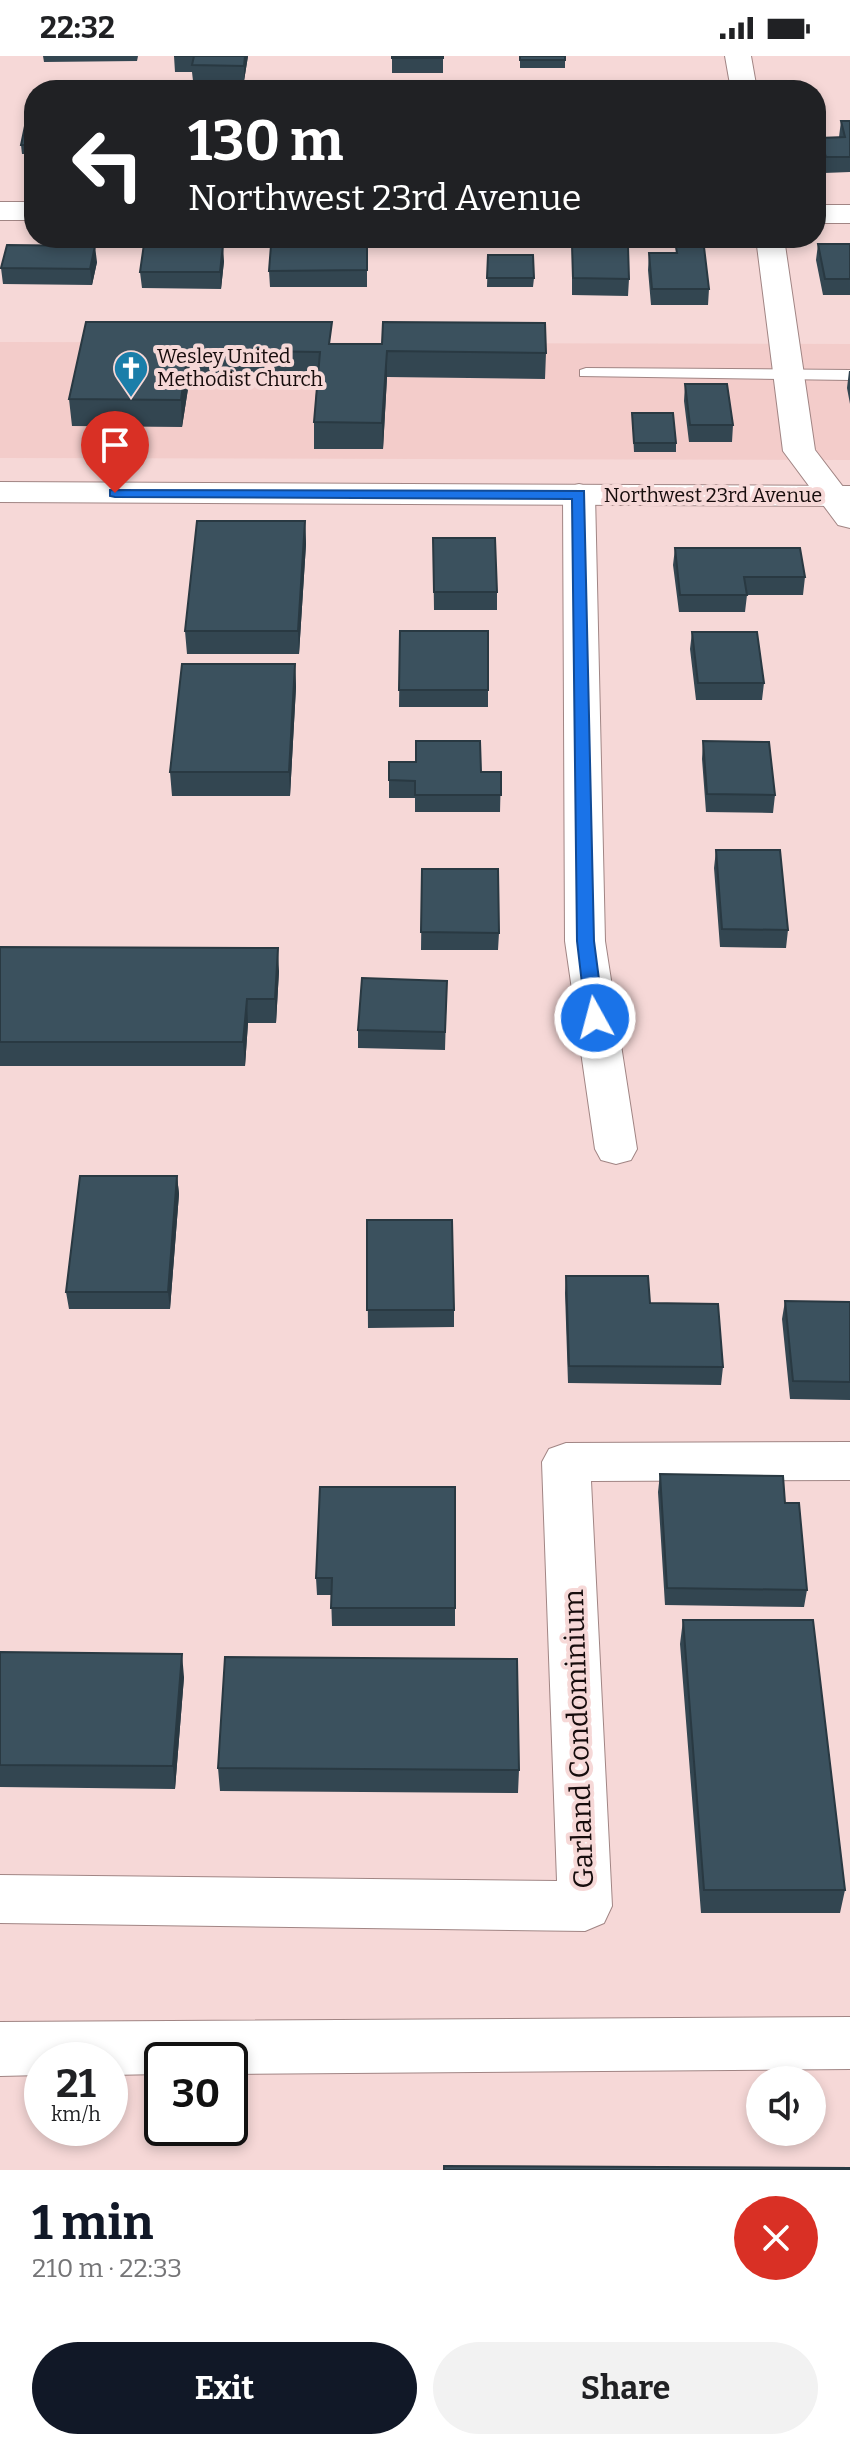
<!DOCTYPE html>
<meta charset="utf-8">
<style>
:root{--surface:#fff;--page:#f2f2f2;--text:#202124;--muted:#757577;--accent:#111827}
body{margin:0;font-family:Bitter,serif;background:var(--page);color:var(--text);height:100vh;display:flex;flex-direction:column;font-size:30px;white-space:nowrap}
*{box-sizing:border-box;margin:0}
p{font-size:26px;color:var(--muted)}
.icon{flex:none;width:44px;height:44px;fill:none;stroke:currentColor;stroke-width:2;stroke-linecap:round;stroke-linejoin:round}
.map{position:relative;height:2114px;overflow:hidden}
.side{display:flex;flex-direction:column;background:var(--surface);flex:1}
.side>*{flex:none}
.guide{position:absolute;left:24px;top:24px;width:802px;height:168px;border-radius:32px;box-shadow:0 4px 12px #0003;background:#202124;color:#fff;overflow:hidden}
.controls{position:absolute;left:746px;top:2010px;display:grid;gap:16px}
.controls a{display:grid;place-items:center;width:80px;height:80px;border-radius:50%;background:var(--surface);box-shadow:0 4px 12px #0003;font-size:40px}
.speed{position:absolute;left:24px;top:1986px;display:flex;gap:16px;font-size:40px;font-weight:700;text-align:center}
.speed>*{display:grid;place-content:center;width:104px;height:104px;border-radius:50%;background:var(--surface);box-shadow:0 4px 12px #0003;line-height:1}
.speed small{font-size:20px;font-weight:400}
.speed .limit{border:4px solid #111;border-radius:12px;background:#fff;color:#111}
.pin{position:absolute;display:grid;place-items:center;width:68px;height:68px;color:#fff;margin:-82px -34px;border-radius:50% 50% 50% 0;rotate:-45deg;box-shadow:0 0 8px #0007}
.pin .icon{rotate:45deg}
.me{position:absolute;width:88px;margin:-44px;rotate:353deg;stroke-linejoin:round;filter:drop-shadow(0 0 6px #0008)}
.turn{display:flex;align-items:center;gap:28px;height:168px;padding:0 32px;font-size:36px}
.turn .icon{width:104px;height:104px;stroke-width:2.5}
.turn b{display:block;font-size:56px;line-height:68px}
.round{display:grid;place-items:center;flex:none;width:84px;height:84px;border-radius:42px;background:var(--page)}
.summary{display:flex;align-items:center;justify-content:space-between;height:136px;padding:0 32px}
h1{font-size:48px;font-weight:700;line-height:60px;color:var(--accent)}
.primary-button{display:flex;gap:16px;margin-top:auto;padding:16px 32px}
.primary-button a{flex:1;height:92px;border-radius:48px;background:var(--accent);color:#fff;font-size:32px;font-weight:700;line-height:92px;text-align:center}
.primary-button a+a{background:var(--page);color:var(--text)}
.status{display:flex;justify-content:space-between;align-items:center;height:56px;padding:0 40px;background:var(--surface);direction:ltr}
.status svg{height:22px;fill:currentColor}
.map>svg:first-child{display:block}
.built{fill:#f3ccca}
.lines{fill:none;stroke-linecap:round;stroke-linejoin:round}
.service-casing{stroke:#a18584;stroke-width:2}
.minor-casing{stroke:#a18584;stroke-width:2}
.secondary-casing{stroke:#a18584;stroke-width:2}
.service{fill:#fff;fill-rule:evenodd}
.minor{fill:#fff;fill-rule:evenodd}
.secondary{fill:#fff;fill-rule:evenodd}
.wall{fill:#334651}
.shaded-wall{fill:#293942}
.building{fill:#3b515e;stroke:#293942;stroke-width:2}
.route{fill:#1a73e8;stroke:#114b97;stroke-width:2}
.labels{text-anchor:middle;stroke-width:8;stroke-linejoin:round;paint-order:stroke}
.far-poi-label{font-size:20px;fill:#160c0c;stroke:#f6d8d7;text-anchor:start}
.far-street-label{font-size:20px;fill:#160c0c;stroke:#f6d8d7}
.near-street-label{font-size:28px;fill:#160c0c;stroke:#f6d8d7}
</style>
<div class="status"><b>22:32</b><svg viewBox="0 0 49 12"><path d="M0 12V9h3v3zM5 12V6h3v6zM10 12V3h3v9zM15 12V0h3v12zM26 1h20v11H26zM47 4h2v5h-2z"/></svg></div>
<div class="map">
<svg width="850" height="2114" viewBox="0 0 850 2114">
<rect width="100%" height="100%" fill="#f6d8d7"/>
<!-- built -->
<path class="built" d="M0 286 850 288V404L0 402Z"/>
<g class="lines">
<!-- service casing -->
<g class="service-casing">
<path id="service" d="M586 312 850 314V324L580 320V314Z"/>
</g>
<!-- minor casing -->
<g class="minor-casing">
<path id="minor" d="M725 0H751L757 34H731Z
M0 146H34V164H0Z
M816 149H850V167H816Z
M756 182H784L815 394 850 440V472L838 469 783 395Z
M579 428 591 431 595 438 605 885 637 1093 631 1104 616 1108 601 1104 595 1093 565 885 563 438 567 431Z
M850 1386V1424L591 1425 612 1850 604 1867 585 1875 0 1867V1819L557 1825 542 1406 549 1393 566 1387Z
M850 1961V2013L230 2018V2004H162V2018L110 2019V2004H42V2019L0 2020V1966Z"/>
</g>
<!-- secondary casing -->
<g class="secondary-casing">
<path id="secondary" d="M0 426 850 430V450L0 446Z"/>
</g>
<!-- service -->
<use href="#service" class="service"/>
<!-- minor -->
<use href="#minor" class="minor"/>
<!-- secondary -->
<use href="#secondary" class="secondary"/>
</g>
<!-- wall -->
<path class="wall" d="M43 0H138L137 5 44 6Z
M174 0H248L244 25H193L192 16H175Z
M392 0H443V17H392Z
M520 0H565V12H520Z
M841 65H850V116L824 117 819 97 820 82 839 81Z
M34 70V98H22L21 89Z
M367 188V231H270L269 215Z
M818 188H850V239H823L816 204Z
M572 189 629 223 628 240 572 239Z
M676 191 709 233 708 249H651L648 214 649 197H676Z
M488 199 534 222 533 231H487Z
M224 205 221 233 142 232 140 216Z
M97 206 92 229 3 228 1 212Z
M86 266 332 288 546 297 545 323 387 321 383 393H314V366L317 322 190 320 182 371 72 370 69 343Z
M849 315H850V348L847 332Z
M685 328 733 369 732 386H689L684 345Z
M632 357 676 387V396H634Z
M305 465 306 488 299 598H187L185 575Z
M433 482 497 536V554H434Z
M675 492 805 521 803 539H747L745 556H679L673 509Z
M400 575H488V651H399Z
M692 576 764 627 762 644H696L690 593Z
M295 608 296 631 290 740H172L170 716Z
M703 685 775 739 773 757 706 756 702 703Z
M389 706 481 716H501L500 756H415V742H389Z
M716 794 788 874 786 892 720 891 714 812Z
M422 813 499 877 498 894H421Z
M0 891 279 915 276 967H248L245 1010H0Z
M447 925 445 994 358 992V974Z
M177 1120 179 1138 170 1253H69L66 1236Z
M367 1164 454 1254V1271L368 1272Z
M566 1220 723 1311 721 1329 568 1327 565 1237Z
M785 1245 850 1246V1344L790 1343 782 1263Z
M660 1418 785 1447 807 1534 804 1551 665 1549 658 1436Z
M455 1431V1570H332L331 1539H317L316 1522Z
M683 1564 845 1834 840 1857H701L680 1588Z
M0 1596 184 1621 175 1733 0 1731Z
M218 1712 519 1714 518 1737 220 1735Z"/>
<!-- shaded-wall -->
<path class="shaded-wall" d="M245 0H248L244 25V10Z
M223 189 224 205 221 233 220 216Z
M95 190 97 206 92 229 90 213Z
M188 294 190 320 182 371 181 344Z
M387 295V321L383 393 382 367Z
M305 465 306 488 299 598 298 575Z
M295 608 296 631 290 740 289 716Z
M278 892 279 915 276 967 275 943Z
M247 943 248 967 245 1010 243 986Z
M177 1120 179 1138 170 1253 168 1236Z
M182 1598 184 1621 175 1733 173 1710Z"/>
<!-- building -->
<path class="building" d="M174 0H245L244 10 192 9 194 0Z
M392 0H443V2H392Z
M520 0H565V4H520Z
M841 65H850V101H826L820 82 845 81Z
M25 70H34V89H21Z
M144 188 223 189 220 216H140Z
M367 188V214L269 215 271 189Z
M818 188H850V223H825Z
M7 189 95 190 90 213 1 212Z
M572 189 628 190 629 223 573 222Z
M676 191H704L709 233H652L649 197H677Z
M488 199H533L534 222H487Z
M86 266H332L329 288H382L383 266 545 267 546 297 387 295 382 367 314 366 320 296 188 294 181 344 69 343Z
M685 328H727L733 369H690Z
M632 357H673L676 387H634Z
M197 465H305L298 575H185Z
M433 482H495L497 536H434Z
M675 492H800L805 521H744L747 539H680Z
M400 575H488V634H399Z
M692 576H757L764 627H698Z
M182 608H295L289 716H170Z
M416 685H480L481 716H501V739H415V725L389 724V706H416Z
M703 685 769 686 775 739 707 738Z
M716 794H780L788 874 722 873Z
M422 813H498L499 877 421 876Z
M0 891 278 892 275 943H247L243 986H0Z
M362 922 447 925 445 976 358 974Z
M80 1120H177L168 1236H66Z
M367 1164H452L454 1254H367Z
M566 1220H648L650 1247 718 1248 723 1311 569 1310Z
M785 1245 850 1246V1326L793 1325Z
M660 1418 783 1420 785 1447H799L807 1534 667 1532Z
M320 1431H455V1552H331L332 1522H316Z
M683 1564H813L845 1834H704Z
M0 1596 182 1598 173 1710 0 1709Z
M225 1601 517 1603 519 1714 218 1712Z
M444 2110 850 2112V2114H444Z"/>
<!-- route -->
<path class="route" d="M110 434 584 435 594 885 604 962 601 966H589L586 962 577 885 572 443 115 441 110 440Z"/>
<!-- icons -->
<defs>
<g id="church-pin" transform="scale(1.8)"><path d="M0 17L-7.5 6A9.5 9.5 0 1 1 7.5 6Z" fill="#1b7ea9" stroke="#f6d8d7"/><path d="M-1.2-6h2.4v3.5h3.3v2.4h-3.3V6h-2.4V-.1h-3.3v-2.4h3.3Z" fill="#fff"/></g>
</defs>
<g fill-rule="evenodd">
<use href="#church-pin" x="131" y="312"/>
</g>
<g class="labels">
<!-- far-poi labels -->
<g class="far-poi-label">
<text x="157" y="307">Wesley United<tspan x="157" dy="23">Methodist Church</tspan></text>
</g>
<!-- far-street labels -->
<g class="far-street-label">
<text x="713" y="446">Northwest 23rd Avenue</text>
</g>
<!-- near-street labels -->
<g class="near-street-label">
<text transform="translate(578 1683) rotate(-92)" y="10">Garland Condominium</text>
</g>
</g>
</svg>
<div class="controls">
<a><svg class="icon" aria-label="sound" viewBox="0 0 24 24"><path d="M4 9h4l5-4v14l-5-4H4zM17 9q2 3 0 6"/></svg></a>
</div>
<div class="speed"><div>21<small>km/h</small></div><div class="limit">30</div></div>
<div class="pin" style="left:115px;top:437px;background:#d93025"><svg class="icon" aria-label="arrive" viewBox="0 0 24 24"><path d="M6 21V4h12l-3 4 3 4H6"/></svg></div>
<svg class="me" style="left:595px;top:962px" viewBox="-20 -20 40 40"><circle r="17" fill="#1a73e8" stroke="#fff" stroke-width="3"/><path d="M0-11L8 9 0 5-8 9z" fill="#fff"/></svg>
<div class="guide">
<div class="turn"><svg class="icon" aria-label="left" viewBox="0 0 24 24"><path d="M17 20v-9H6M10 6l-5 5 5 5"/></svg><div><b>130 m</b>Northwest 23rd Avenue</div></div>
</div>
</div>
<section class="side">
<div class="summary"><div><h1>1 min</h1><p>210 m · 22:33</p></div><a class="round" style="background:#d93025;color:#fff"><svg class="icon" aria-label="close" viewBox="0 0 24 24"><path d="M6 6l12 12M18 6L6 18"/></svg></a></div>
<div class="primary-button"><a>Exit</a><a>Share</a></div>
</section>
